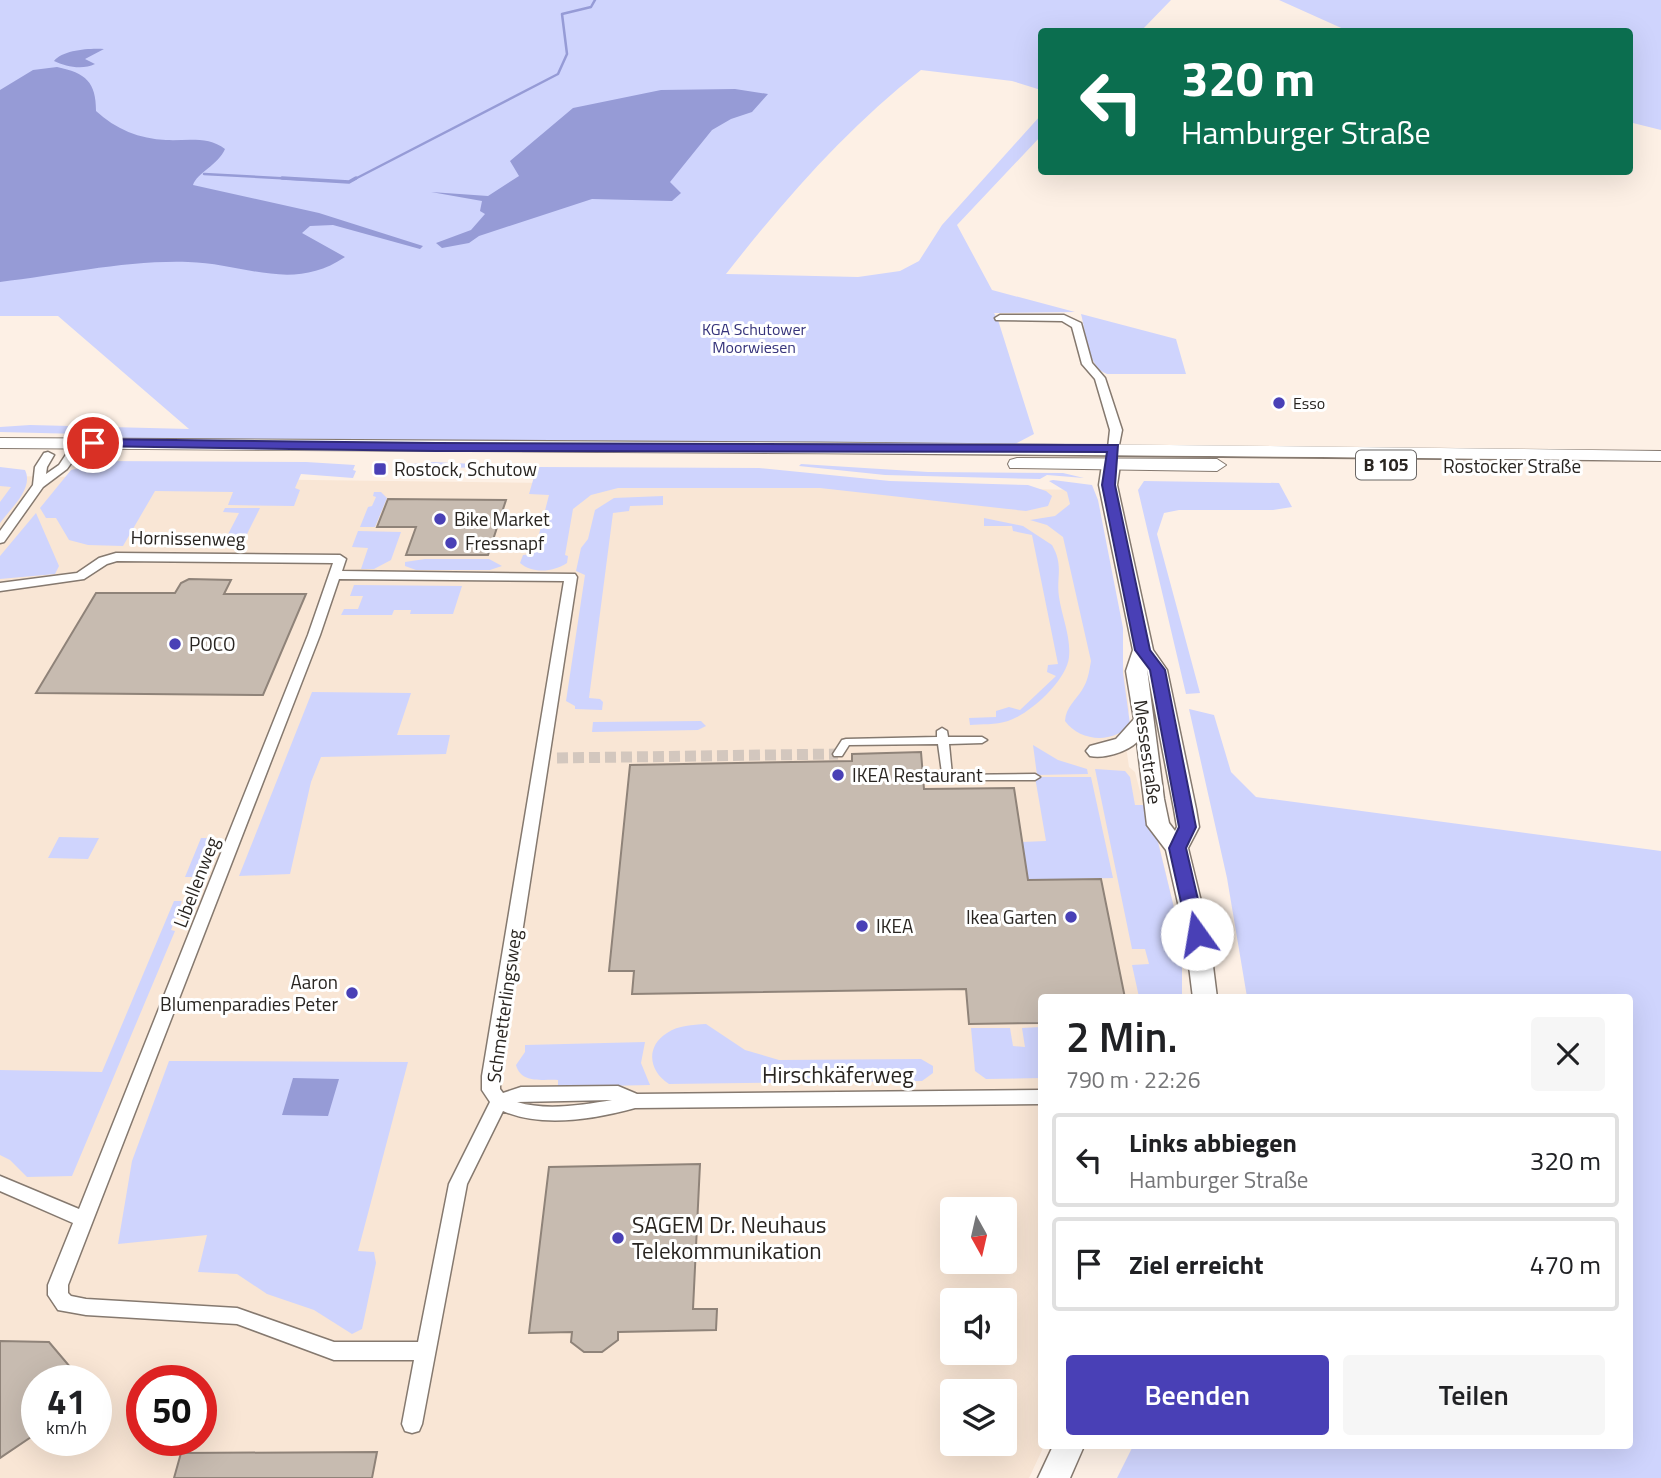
<!DOCTYPE html>
<html lang="de">
<meta charset="utf-8">
<style>
:root{--surface:#fff;--page:#f6f6f6;--text:#202124;--muted:#757577;--line:#e0e0e0;--accent:#4940b6}
body{margin:0;font-family:"Titillium Web",sans-serif;background:var(--page);color:var(--text);height:100vh;display:flex;flex-direction:column;font-size:26px;white-space:nowrap}
*{box-sizing:border-box;margin:0}
p{font-size:23px;color:var(--muted)}
.icon{flex:none;width:38px;height:38px;fill:none;stroke:currentColor;stroke-width:2;stroke-linecap:round;stroke-linejoin:round}
.map{position:relative;flex:1;overflow:hidden}
.side{position:absolute;left:1038px;top:994px;width:595px;height:455px;display:flex;flex-direction:column;background:var(--surface);border-radius:7px;box-shadow:0 7px 28px #0002}
.side>*{flex:none}
.guide{position:absolute;left:1038px;top:28px;width:595px;height:147px;border-radius:7px;box-shadow:0 7px 28px #0002;background:#0b6e4f;color:#fff;overflow:hidden}
.needle{width:46px;rotate:172deg}
.tools{position:absolute;left:940px;top:1197px;display:grid;gap:14px}
.tools a{display:grid;place-items:center;width:77px;height:77px;border-radius:7px;background:var(--surface);box-shadow:0 7px 28px #0002;font-size:35px}
.speed{position:absolute;left:21px;top:1365px;display:flex;gap:14px;font-size:35px;font-weight:700;text-align:center}
.speed>*{display:grid;place-content:center;width:91px;height:91px;border-radius:50%;background:var(--surface);box-shadow:0 7px 28px #0002;line-height:1}
.speed small{font-size:18px;font-weight:400}
.speed .limit{border:10px solid #d22;background:#fff;color:#111}
.pin{position:absolute;display:grid;place-items:center;width:60px;height:60px;color:#fff;margin:-30px;border:4px solid #fff;border-radius:50%;box-shadow:0 2px 7px #0007}
.me{position:absolute;width:77px;margin:-38px;rotate:347deg;stroke-linejoin:round;filter:drop-shadow(0 0 5px #0008)}
.turn{display:flex;align-items:center;gap:24px;height:147px;padding:0 28px;font-size:32px}
.turn .icon{width:91px;height:91px;stroke-width:2.5}
.turn b{display:block;font-size:49px;line-height:60px}
.round{display:grid;place-items:center;flex:none;width:74px;height:74px;border-radius:7px;background:var(--page)}
.head{display:flex;align-items:center;justify-content:space-between;height:119px;padding:0 28px}
h1{font-size:42px;font-weight:600;line-height:52px}
.primary-button{display:flex;gap:14px;margin-top:auto;padding:14px 28px}
.primary-button a{flex:1;height:80px;border-radius:7px;background:var(--accent);color:#fff;font-size:28px;font-weight:600;line-height:80px;text-align:center}
.primary-button a+a{background:var(--page);color:var(--text)}
ul{padding:0;list-style:none}
li{display:flex;align-items:center;gap:21px;height:94px;margin:0 14px 10px;padding:0 14px;border:4px solid var(--line);border-radius:7px}
li div{flex:1}
li b{display:block;font-size:26px}
li em{font-style:normal}
.map>svg:first-child{display:block}
.built{fill:#f9e6d5;fill-rule:evenodd}
.green{fill:#cfd4fd}
.water{fill:#969bd6}
.lines{fill:none;stroke-linecap:round;stroke-linejoin:round}
.stream-far1{stroke:#969bd6;stroke-width:2.5}
.stream{stroke:#969bd6;stroke-width:3.5}
.building{fill:#c7bbb0;stroke:#8f8379;stroke-width:2}
.pedestrian-tunnel{stroke:#d3c7be;stroke-width:11;stroke-dasharray:11 5;stroke-linecap:butt}
.pedestrian-casing{stroke:#85796f;stroke-width:3}
.minor-casing{stroke:#85796f;stroke-width:3}
.secondary-casing{stroke:#85796f;stroke-width:3}
.primary-casing{stroke:#85796f;stroke-width:2}
.pedestrian{fill:#fff;fill-rule:evenodd}
.minor{fill:#fff;fill-rule:evenodd}
.secondary{fill:#fff;fill-rule:evenodd}
.primary{fill:#fff;fill-rule:evenodd}
.route{fill:#4940b6;stroke:#2f2a76;stroke-width:2}
.poi-dot{fill:#4940b6;stroke:#fff;stroke-width:2.5}
.labels{text-anchor:middle;stroke-width:6;stroke-linejoin:round;paint-order:stroke}
.far-park-label{font-size:16px;fill:#36347b;stroke:#fff}
.far-poi-label{font-size:16px;fill:#292521;stroke:#fff;text-anchor:start}
.shield{fill:#fff;stroke:#696664;stroke-width:2}
.shield-label{font-size:18px;font-weight:bold;fill:#292521}
.street-label{font-size:19px;fill:#292521;stroke:#fff}
.poi-label{font-size:19px;fill:#292521;stroke:#fff;text-anchor:start}
.near-street-label{font-size:23px;fill:#292521;stroke:#fff}
.near-poi-label{font-size:23px;fill:#292521;stroke:#fff;text-anchor:start}
</style>
<div class="map">
<svg width="1661" height="1478" viewBox="0 0 1661 1478">
<rect width="100%" height="100%" fill="#fdf0e5"/>
<!-- built -->
<path class="built" d="M0 476 1088 490 1122 656 1129 710 1124 732 1129 767 1135 772 1142 799H1148L1176 916 1182 951V997L1041 998V1446H1044L1029 1478H0ZM952 1209H1004V1262H952ZM952 1300H1004V1353H952ZM37 1381H96V1440H37ZM142 1381H201V1440H142ZM952 1391H1004V1444H952Z"/>
<!-- green -->
<path class="green" d="M0 0H1171L1141 31 1041 32V90L1012 81 921 70C847 128 784 200 726 274L858 277 900 271 919 261 942 225 1041 115V136L957 225 992 290 1075 312 994 313 998 320 1034 434 1015 444 325 442 120 438 121 435 0 432V427L30 425 189 429 58 316H0Z
M1279 0H1661V130L1629 122V32L1348 31Z
M1081 314 1176 339 1186 374H1107C1087 367 1086 332 1081 314Z
M97 461 306 462 355 465 353 470 356 471 353 478 301 474 295 488 300 490 294 506 228 505 233 492 155 491 123 546 88 545 69 540 56 518H46L40 508 71 470 95 464Z
M434 462 538 467 759 468 890 481 1028 485 1046 491 1052 496 1048 506 1026 511 820 488H618L591 495 573 509 565 555 568 556 567 563C553 572 533 574 520 563L523 555 534 554 549 495 529 494 536 470 480 467 398 470 400 465Z
M801 464 928 472 1063 473 1084 478 1047 475 1040 479 885 475 799 466Z
M0 467 25 470C34 488 11 508 0 523V502L11 487 0 486Z
M1053 480 1092 485 1098 500 1123 628V673L1130 724C1114 744 1080 742 1065 721 1066 707 1075 701 1082 690 1088 681 1089 672 1091 661L1063 537 1047 525 1030 520 1055 516 1070 504 1067 492 1049 481Z
M1144 481 1279 483 1292 507 1273 510H1179L1164 513 1157 534 1200 693 1186 694 1138 490Z
M374 492H381L387 498 375 527H360L368 507 372 506 376 497 373 496Z
M663 496V505L630 506 629 511 613 513 589 698 600 699 603 702 602 710 575 709V706L566 701 585 575 576 571 581 548 588 539 595 510 614 498Z
M225 508H260L241 546H151L153 542H224L239 513 223 512Z
M36 513 59 566 55 574 0 579V556Z
M984 518 1023 526 1052 545C1064 566 1056 577 1059 597 1062 617 1071 637 1069 657 1067 680 1030 714 1008 721 995 725 982 724 970 725L969 718 996 717V711L1009 707 1020 710 1056 676 1047 672 1048 665 1058 664 1032 535 1013 531 1012 526H984Z
M358 531 401 532 391 560 374 569H361L368 548 352 547Z
M425 559H489L502 566 490 570H416L405 566V562Z
M354 585 462 586 453 614H410L411 610H394L392 615H341L344 609H358L363 596H350Z
M312 692 411 693 397 735H450L446 754 321 757 311 782 290 874 239 876Z
M1189 709 1214 715 1231 772 1256 797 1661 851V1478H1117L1133 1446H1629V998L1247 997 1227 878Z
M701 721 706 726 698 730 592 732 593 722Z
M1033 745 1058 760 1087 769 1088 774 1037 775Z
M1095 769 1125 771 1130 777 1135 805H1149L1176 916 1182 951V997H1139L1132 965 1149 964 1145 949H1132Z
M1035 777H1091L1113 878 1028 880 1022 842 1046 841Z
M59 837 99 838 88 859 48 858Z
M201 838H214L203 863 197 864 195 869H201L196 881 195 877H185Z
M174 901H182L171 930 175 931 72 1176 27 1177 10 1160 0 1155V1070L102 1072Z
M706 1024 745 1050 779 1060 921 1059 933 1066V1073L922 1081 669 1084C649 1071 645 1047 667 1033 679 1025 692 1025 706 1024Z
M1041 1027V1078L986 1079 975 1071 971 1028H1010L1013 1046 1025 1047 1022 1028Z
M645 1042 641 1063 650 1085 558 1087V1080C542 1079 521 1084 516 1065L525 1052V1045Z
M169 1061 408 1062 358 1251 374 1252 376 1263 362 1329 352 1334 314 1310 267 1294 237 1274 198 1272 207 1235 118 1244 132 1161Z"/>
<!-- water -->
<path class="water" d="M104 49 85 59 95 64C83 70 66 67 54 61 63 50 89 48 104 49Z
M57 67C86 73 96 82 96 111 115 129 140 139 166 140 187 141 208 136 225 149 218 165 197 173 193 185L319 213 423 246 420 249 333 225 310 226 302 233 345 257C292 293 244 263 188 262 127 260 60 275 0 282V90L33 70Z
M735 89 768 94 752 112 731 119 712 130 670 182 681 193 672 201 592 199 479 236 469 243 442 248 436 243 471 230 485 214 480 211 482 201 431 192 488 196 519 176 510 161 573 108 661 90Z
M293 1078 339 1079 328 1116 282 1115Z"/>
<g class="lines">
<!-- stream-far1 -->
<path class="stream-far1" d="M204 174 314 180
M353 180 558 74 567 54 562 14 591 7 595 0"/>
<!-- stream -->
<path class="stream" d="M282 178 349 182 356 178"/>
</g>
<!-- building -->
<path class="building" d="M388 499 506 500 488 555H406L416 527H377Z
M189 579 231 580 224 594H306L263 695 36 693 96 593H175L181 583Z
M921 752 924 789 1014 788 1028 880 1101 879 1125 998H1041V1023L969 1024 966 989 632 994 634 971H609L630 765 852 761V754Z
M700 1164 693 1309H717L716 1330 618 1332V1340L602 1352H584L571 1342 572 1332 529 1333 549 1167Z
M0 1341 49 1342 82 1381H37V1433L0 1458Z
M377 1452 372 1478H174L181 1453Z"/>
<g class="lines">
<!-- pedestrian-tunnel -->
<path class="pedestrian-tunnel" d="M557 758 838 754"/>
<!-- pedestrian casing -->
<g class="pedestrian-casing">
<path id="pedestrian" d="M942 728 947 731 948 737H982L987 740 982 743 949 744 952 775 1035 774 1040 777 1035 780H943L938 744 849 745 842 756H834L833 754 842 740 846 739 937 737V731Z"/>
</g>
<!-- minor casing -->
<g class="minor-casing">
<path id="minor" d="M1000 315H1064L1081 323 1092 363 1105 378 1122 430 1118 450H1110L1108 448 1110 430 1095 379 1082 364 1072 327 1062 321 996 320 995 318Z
M48 452 54 455 47 467 46 474 59 465 67 453H75L77 455 67 469 43 487 4 542 0 543V531L33 485 35 467 44 453Z
M116 553 340 555 346 559 342 571 575 574 577 577 500 1076V1089L503 1093 521 1087 618 1086 637 1094 1041 1090V1104L635 1108C595 1119 542 1128 503 1111L467 1184 422 1424 419 1431 412 1433 405 1431 402 1424 414 1360H334L237 1324 86 1315 58 1310 48 1295V1285L73 1223 0 1191V1176L79 1209 308 635 333 563 117 561 107 564 84 579 0 591V583L77 573 99 558ZM339 579 564 581 482 1076V1090L490 1102 449 1184 418 1342H334L237 1308 86 1299 71 1296 68 1293V1285L320 635ZM612 1100C583 1105 546 1111 517 1102Z"/>
</g>
<!-- secondary casing -->
<g class="secondary-casing">
<path id="secondary" d="M1111 460 1120 465 1117 485 1153 650 1167 670 1196 809 1199 827 1188 848 1209 934 1217 998H1193L1185 934 1166 850 1147 825 1137 742C1127 752 1104 759 1090 756L1086 751 1090 746 1116 739 1134 719 1126 671 1133 650 1099 485 1102 465ZM1147 669 1174 809 1177 827 1175 831 1169 823 1164 799Z
M1053 1446H1084L1070 1478H1038Z"/>
</g>
<!-- primary casing -->
<g class="primary-casing">
<path id="primary" d="M0 438C554 442 1107 442 1661 451V461C1107 453 554 453 0 448Z
M1017 458 1217 459 1226 465 1217 471 1010 468 1008 464 1010 460Z"/>
</g>
<!-- pedestrian -->
<use href="#pedestrian" class="pedestrian"/>
<!-- minor -->
<use href="#minor" class="minor"/>
<!-- secondary -->
<use href="#secondary" class="secondary"/>
<!-- primary -->
<use href="#primary" class="primary"/>
</g>
<!-- route -->
<path class="route" d="M93 439 436 443 1118 445 1115 485 1150 650 1165 670 1196 827 1186 848 1206 934 1204 939H1191L1188 934 1169 848 1179 827 1150 670 1135 650 1102 485 1107 452 436 451 89 446V440Z"/>
<!-- markers -->
<g class="poi-dot">
<circle cx="1279" cy="403" r="7"/>
<rect x="373" y="462" width="14" height="14" rx="3.5"/>
<circle cx="440" cy="519" r="7"/>
<circle cx="451" cy="543" r="7"/>
<circle cx="175" cy="644" r="7"/>
<circle cx="838" cy="775" r="7"/>
<circle cx="1071" cy="917" r="7"/>
<circle cx="862" cy="926" r="7"/>
<circle cx="352" cy="993" r="7"/>
<circle cx="618" cy="1238" r="7"/>
</g>
<g class="labels">
<!-- far-park labels -->
<g class="far-park-label">
<text x="754" y="335">KGA Schutower<tspan x="754" dy="18">Moorwiesen</tspan></text>
</g>
<!-- far-poi labels -->
<g class="far-poi-label">
<text x="1293" y="409">Esso</text>
</g>
<!-- shield labels -->
<rect class="shield" x="1356" y="450.5" width="60" height="29" rx="5"/>
<g class="shield-label">
<text x="1386" y="471">B 105</text>
</g>
<!-- street labels -->
<g class="street-label">
<text x="1512" y="473">Rostocker Straße</text>
<text transform="translate(188 538) rotate(1)" y="7">Hornissenweg</text>
<text transform="translate(1148 752) rotate(82)" y="7">Messestraße</text>
<text transform="translate(196 882) rotate(-69)" y="7">Libellenweg</text>
<text transform="translate(504 1006) rotate(-82)" y="7">Schmetterlingsweg</text>
</g>
<!-- poi labels -->
<g class="poi-label">
<text x="394" y="476">Rostock, Schutow</text>
<text x="454" y="526">Bike Market</text>
<text x="465" y="550">Fressnapf</text>
<text x="189" y="651">POCO</text>
<text x="852" y="782">IKEA Restaurant</text>
<text x="1057" y="924" text-anchor="end">Ikea Garten</text>
<text x="876" y="933">IKEA</text>
<text x="338" y="989" text-anchor="end">Aaron<tspan x="338" dy="22">Blumenparadies Peter</tspan></text>
</g>
<!-- near-street labels -->
<g class="near-street-label">
<text x="838" y="1083">Hirschkäferweg</text>
</g>
<!-- near-poi labels -->
<g class="near-poi-label">
<text x="632" y="1233">SAGEM Dr. Neuhaus<tspan x="632" dy="26">Telekommunikation</tspan></text>
</g>
</g>
</svg>
<div class="tools">
<a><svg class="needle" viewBox="-14 -14 28 28"><path d="M0-13l5 13h-10z" fill="#e53935"/><path d="M0 13l5-13h-10z" fill="#757577"/></svg></a>
<a><svg class="icon" aria-label="sound" viewBox="0 0 24 24"><path d="M4 9h4l5-4v14l-5-4H4zM17 9q2 3 0 6"/></svg></a>
<a><svg class="icon" aria-label="layers" viewBox="0 0 24 24"><path d="M12 4l9 5-9 5-9-5zM3 14l9 5 9-5"/></svg></a>
</div>
<div class="speed"><div>41<small>km/h</small></div><div class="limit">50</div></div>
<div class="pin" style="left:93px;top:443px;background:#d93025"><svg class="icon" aria-label="arrive" viewBox="0 0 24 24"><path d="M6 21V4h12l-3 4 3 4H6"/></svg></div>
<svg class="me" style="left:1197px;top:934px" viewBox="-20 -20 40 40"><circle r="19" fill="#fff"/><path d="M0-13L10 11 0 6-10 11z" fill="#4940b6"/></svg>
<div class="guide">
<div class="turn"><svg class="icon" aria-label="left" viewBox="0 0 24 24"><path d="M17 20v-9H6M10 6l-5 5 5 5"/></svg><div><b>320 m</b>Hamburger Straße</div></div>
</div>
<section class="side">
<div class="head"><div><h1>2 Min.</h1><p>790 m · 22:26</p></div><a class="round"><svg class="icon" aria-label="close" viewBox="0 0 24 24"><path d="M6 6l12 12M18 6L6 18"/></svg></a></div>
<ul>
<li><svg class="icon" aria-label="left" viewBox="0 0 24 24"><path d="M17 20v-9H6M10 6l-5 5 5 5"/></svg><div><b>Links abbiegen</b><p>Hamburger Straße</p></div><em>320 m</em></li>
<li><svg class="icon" aria-label="arrive" viewBox="0 0 24 24"><path d="M6 21V4h12l-3 4 3 4H6"/></svg><div><b>Ziel erreicht</b></div><em>470 m</em></li>
</ul>
<div class="primary-button"><a>Beenden</a><a>Teilen</a></div>
</section>
</div>
